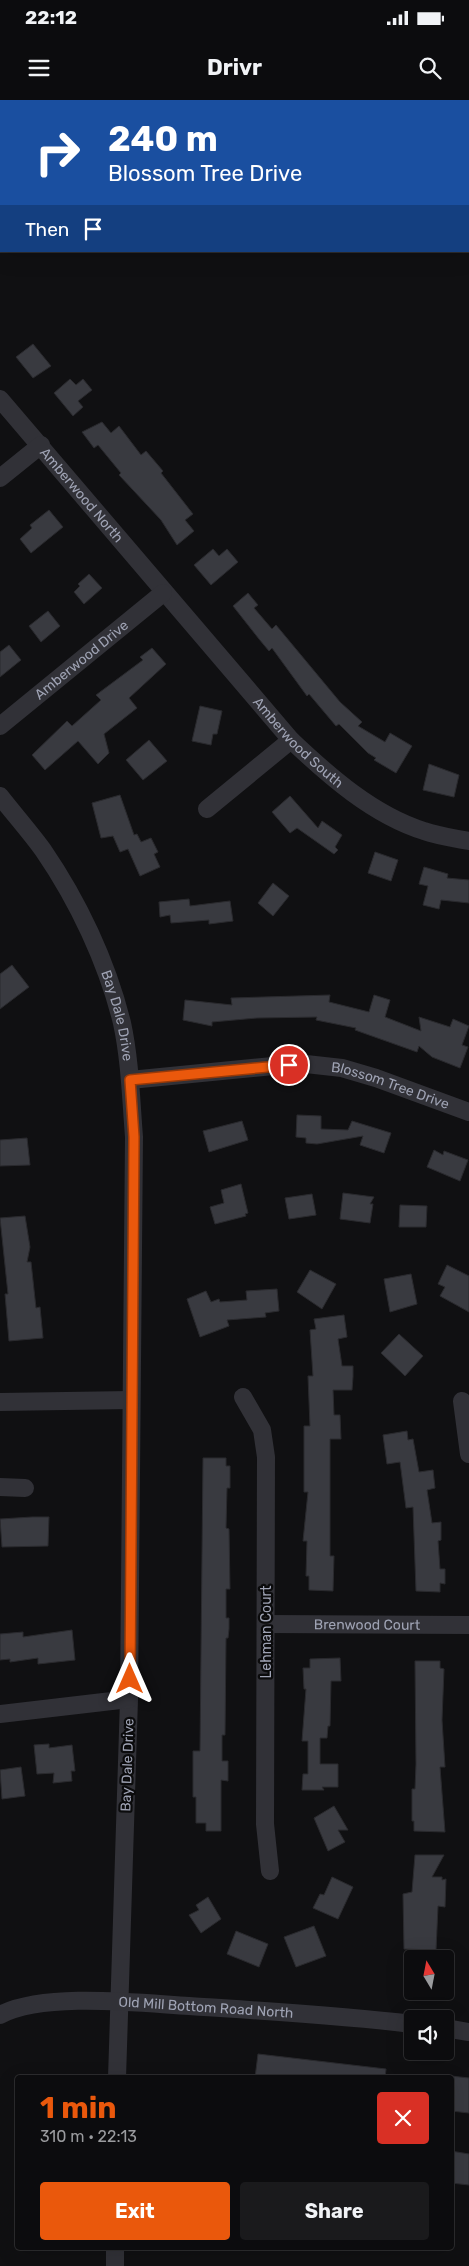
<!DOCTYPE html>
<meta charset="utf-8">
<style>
:root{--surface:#0c0c0e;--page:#1a1a1c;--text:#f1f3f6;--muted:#9a9b9e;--line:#2c2c2e;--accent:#ea580c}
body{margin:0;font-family:Rubik,sans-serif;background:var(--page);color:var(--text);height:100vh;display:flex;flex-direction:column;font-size:19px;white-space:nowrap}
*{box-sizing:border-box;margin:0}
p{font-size:16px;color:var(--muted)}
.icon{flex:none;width:28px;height:28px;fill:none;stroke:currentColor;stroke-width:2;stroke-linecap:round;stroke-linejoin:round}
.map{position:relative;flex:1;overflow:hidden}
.details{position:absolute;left:15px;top:1975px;width:439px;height:175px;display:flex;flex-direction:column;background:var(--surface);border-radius:5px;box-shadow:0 5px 20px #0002,0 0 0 1px var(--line)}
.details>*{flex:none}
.banner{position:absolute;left:0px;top:0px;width:470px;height:152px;box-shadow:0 5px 20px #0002,0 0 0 1px var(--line);background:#1a4fa0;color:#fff;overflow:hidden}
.needle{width:32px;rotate:350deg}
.tools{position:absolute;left:404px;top:1850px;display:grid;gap:10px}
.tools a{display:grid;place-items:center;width:50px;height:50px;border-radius:5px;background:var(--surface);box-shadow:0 5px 20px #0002,0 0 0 1px var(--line);font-size:25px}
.pin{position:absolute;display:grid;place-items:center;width:42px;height:42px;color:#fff;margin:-21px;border:2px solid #fff;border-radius:50%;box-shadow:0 1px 5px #0007}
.me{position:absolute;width:55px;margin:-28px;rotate:0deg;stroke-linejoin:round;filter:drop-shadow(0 0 4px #0008)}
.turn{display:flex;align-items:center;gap:18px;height:105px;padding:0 25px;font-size:22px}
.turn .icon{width:65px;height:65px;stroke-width:2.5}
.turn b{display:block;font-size:35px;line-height:42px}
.then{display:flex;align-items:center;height:48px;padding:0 25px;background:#0003;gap:10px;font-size:19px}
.round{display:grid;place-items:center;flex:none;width:52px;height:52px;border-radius:5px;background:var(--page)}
.headline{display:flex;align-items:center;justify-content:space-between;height:85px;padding:0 25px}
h1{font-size:30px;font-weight:700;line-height:38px;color:var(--accent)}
.action{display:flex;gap:10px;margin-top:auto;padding:10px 25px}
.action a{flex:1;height:58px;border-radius:5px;background:var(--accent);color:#fff;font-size:20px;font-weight:700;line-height:58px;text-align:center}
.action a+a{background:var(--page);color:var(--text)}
.status{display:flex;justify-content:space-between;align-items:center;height:35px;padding:0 25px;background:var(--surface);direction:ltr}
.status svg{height:14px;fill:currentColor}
header{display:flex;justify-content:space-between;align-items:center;height:65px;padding:0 25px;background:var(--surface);font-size:22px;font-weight:700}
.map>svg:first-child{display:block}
.building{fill:#393a40;stroke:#2a2a2e}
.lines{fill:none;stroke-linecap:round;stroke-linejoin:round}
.minor{stroke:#313137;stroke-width:18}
.route-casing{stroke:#983908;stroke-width:12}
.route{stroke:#ea580c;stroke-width:9}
.labels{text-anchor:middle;stroke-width:4.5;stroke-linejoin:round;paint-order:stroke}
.street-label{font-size:14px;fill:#9fa3b4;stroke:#0b0b0c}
</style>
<div class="status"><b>22:12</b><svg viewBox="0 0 49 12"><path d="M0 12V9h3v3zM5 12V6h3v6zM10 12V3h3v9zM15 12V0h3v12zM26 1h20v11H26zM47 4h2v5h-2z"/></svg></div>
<header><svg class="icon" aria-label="menu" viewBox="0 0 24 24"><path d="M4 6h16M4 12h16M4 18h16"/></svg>Drivr<svg class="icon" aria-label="search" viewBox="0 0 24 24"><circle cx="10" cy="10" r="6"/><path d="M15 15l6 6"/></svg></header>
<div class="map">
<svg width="469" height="2166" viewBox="0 0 469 2166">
<rect width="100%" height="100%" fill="#101012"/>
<!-- building -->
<path class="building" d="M33 244 51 266 33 278 16 257Z
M70 279 76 285 83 279 92 290 78 301 83 307 73 316 54 293Z
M102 322 111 333 119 326 141 355 146 351 163 371 161 373 193 414 185 420 194 431 177 445 161 420 119 375 121 373 98 345 94 348 82 332Z
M49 410 63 427 31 453 20 439 32 428 30 425Z
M213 449 219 456 227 449 238 462 211 485 194 465Z
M89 474 102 488 84 504 74 492 80 486 78 484Z
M248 493 258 505 254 508 272 529 276 525 340 602 362 622 358 626 385 642 390 633 412 646 396 673 374 660 376 658 368 653 339 624 336 626 309 594 307 596 272 548 269 551 259 539 233 506Z
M48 511 60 526 41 542 29 526Z
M9 545 21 560 0 577V552Z
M152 548 166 564 129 598 137 608 104 634 109 653 98 664 78 641 45 670 32 655 67 621 72 626 101 600 96 595 143 560 140 557Z
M200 606 222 611 217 634H213L211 645 192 641Z
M149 640 167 661 143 680 126 660Z
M429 664 459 675 454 697 423 690Z
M120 695 134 735 137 734 141 742 151 738 158 752 154 754 160 767 140 776 128 749 120 752 113 736 101 738 92 703Z
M290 696 318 728 322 721 342 735 335 747 338 750 334 754 297 728 290 733 272 712Z
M375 752 398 760 391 781 368 773Z
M424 767 448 774 447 778 469 780V803L441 800 439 809 423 805 428 786 419 784Z
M273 783 289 796 273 816 258 803Z
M189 799 190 806 230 801 233 821 209 824V820L171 823 170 815 160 817 159 802Z
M12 865 29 887 0 909V874Z
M330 895 329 902 369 912 374 895 390 900 385 917 421 931 419 917 450 927 453 919 469 926 462 945 468 947 460 968 432 957 419 946 417 952 355 930 356 928 316 920 317 917 257 918 212 922V926L183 920 185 900 232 905 231 898Z
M297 1015 321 1016V1029L348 1030 352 1021 391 1033 384 1053 360 1045 363 1036 317 1044 306 1043V1038L296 1037Z
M242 1021 248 1040 209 1052 203 1031Z
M27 1038 30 1065 0 1066V1040Z
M434 1050 443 1055 444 1051 468 1060 460 1081 427 1067Z
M241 1084 248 1113 245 1114 246 1116 215 1124 210 1107 224 1103 221 1090Z
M343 1093 374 1097 370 1104H373L370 1123 340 1119Z
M312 1094 316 1115 289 1119 285 1098Z
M400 1105 427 1106 426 1127H399Z
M25 1116 30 1147 27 1162H31L36 1208 40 1207 43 1238 9 1241 5 1194H8L0 1118Z
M447 1165 469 1176V1212L440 1196 445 1187 438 1184Z
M310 1170 336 1184 322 1209 297 1192Z
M411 1174 417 1204 390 1212 384 1179Z
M277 1189 279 1211 265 1213 266 1217 227 1220 229 1226 200 1237 187 1199 206 1191 211 1202 219 1199 220 1202 247 1200 246 1191Z
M344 1215 347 1237 338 1239 342 1266H353V1277L352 1290H333L334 1315H340L341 1339H330V1456H334L333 1491 309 1490V1476H306L307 1441H303L308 1392H304V1326H310L308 1276H313L310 1230 316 1229 314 1219Z
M399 1234 423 1256 405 1276 381 1253Z
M407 1331 408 1340 413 1339 419 1372 433 1370 435 1388 427 1390 432 1423 441 1422V1440L438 1441 440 1469H445V1484L440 1483V1492L416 1491 413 1407 406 1408 400 1362 387 1364 383 1335Z
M203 1358H226V1366H230V1388H227L226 1428 229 1429 230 1489H226V1518H229V1529L228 1538H226L225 1635H222V1661H228V1681L221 1680V1731H206V1723H196V1697H193V1651H200Z
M32 1417H49L48 1446 2 1447 0 1419Z
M72 1530 75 1560 38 1564V1558L10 1562V1559L0 1560V1534L23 1532V1537Z
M340 1558 341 1581H331L330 1626H328L327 1638H320V1664H338V1687H322L324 1690H302L303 1674H308V1641H302L306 1589H304L303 1568H310V1559Z
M415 1561H440V1568L444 1569 442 1620 445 1667H440L445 1732 414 1731V1721H412V1689H415L416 1664Z
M49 1644V1648L72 1645 75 1671H71L72 1681 53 1683 54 1673 37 1674 34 1645Z
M21 1667 25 1696 2 1699 0 1670Z
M334 1706 348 1730H338L345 1742 328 1751 314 1718Z
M415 1755H444L432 1777H442V1780L446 1779 445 1807 438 1806 436 1850 404 1849 403 1794 412 1792Z
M332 1777 353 1787 338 1819 313 1808 320 1794 324 1795Z
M208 1797 221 1819 201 1833 189 1815 199 1810 196 1805Z
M314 1826 326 1856 296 1867 284 1837Z
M236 1831 268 1844 259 1867 227 1854Z
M258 1954 386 1969 385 1978H255Z
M451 1976 469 1978V2013L451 2011Z
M451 2051 469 2054V2085L451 2083Z"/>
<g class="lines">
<!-- minor -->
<g class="minor">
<path id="s1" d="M0 299 291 640C329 676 373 715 424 731 438 736 454 738 469 741"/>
<path d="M0 378 41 345"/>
<path id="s2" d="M0 626 163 493"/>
<path id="s3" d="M0 696C14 714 30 732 43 750 78 801 107 862 122 923 130 960 131 999 134 1037L129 1599 117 1978"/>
<path d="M207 709 291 640"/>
<path id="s4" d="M130 980 273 966 306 964 342 968 376 978 469 1012"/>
<path d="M243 1297 262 1330 266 1357 265 1724 270 1771"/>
<path d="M462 1301 469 1354"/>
<path d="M0 1302 131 1300"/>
<path d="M0 1387 25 1388"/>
<path id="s5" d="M266 1524 469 1525"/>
<path d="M0 1614 129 1599"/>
<path id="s6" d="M0 1915C44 1892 139 1903 189 1906 264 1911 338 1915 412 1924"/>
<path d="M445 1928 469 1932"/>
<path d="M115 2148V2166"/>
</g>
</g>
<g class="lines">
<!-- route casing -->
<g class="route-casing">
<path id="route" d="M130 1579 134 1037 130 980 289 965"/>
</g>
<!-- route -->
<use href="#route" class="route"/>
</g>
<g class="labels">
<!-- street labels -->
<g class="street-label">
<text dy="5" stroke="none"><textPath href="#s1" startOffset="126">Amberwood North</textPath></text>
<text dy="5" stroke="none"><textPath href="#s2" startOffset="105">Amberwood Drive</textPath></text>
<text dy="5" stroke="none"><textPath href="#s1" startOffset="455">Amberwood South</textPath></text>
<text dy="5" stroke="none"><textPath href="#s3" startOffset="252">Bay Dale Drive</textPath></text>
<text dy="5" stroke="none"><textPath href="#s4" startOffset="264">Blossom Tree Drive</textPath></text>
<text dy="5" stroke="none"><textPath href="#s5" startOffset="101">Brenwood Court</textPath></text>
<text transform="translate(266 1532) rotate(-90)" y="5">Lehman Court</text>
<text transform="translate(127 1665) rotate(-88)" y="5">Bay Dale Drive</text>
<text dy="5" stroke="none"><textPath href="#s6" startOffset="208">Old Mill Bottom Road North</textPath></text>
</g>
</g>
</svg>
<div class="tools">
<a><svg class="needle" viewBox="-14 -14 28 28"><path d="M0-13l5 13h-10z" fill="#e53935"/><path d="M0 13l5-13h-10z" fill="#9a9b9e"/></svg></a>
<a><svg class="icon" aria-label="sound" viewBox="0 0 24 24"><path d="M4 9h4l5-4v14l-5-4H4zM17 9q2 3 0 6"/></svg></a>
</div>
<div class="pin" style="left:289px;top:965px;background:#d93025"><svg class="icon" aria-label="arrive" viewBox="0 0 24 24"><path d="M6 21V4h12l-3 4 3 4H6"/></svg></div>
<svg class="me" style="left:130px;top:1579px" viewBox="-20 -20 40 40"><path d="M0-17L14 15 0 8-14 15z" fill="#ea580c" stroke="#fff" stroke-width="4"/></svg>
<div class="banner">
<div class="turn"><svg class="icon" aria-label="right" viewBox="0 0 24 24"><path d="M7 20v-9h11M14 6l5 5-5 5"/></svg><div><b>240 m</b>Blossom Tree Drive</div></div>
<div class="then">Then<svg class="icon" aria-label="arrive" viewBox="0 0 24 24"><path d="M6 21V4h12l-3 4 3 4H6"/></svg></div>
</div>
<section class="details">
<div class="headline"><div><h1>1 min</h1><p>310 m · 22:13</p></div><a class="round" style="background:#d93025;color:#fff"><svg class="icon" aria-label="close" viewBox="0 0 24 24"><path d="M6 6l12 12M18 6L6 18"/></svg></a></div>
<div class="action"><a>Exit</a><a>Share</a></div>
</section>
</div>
